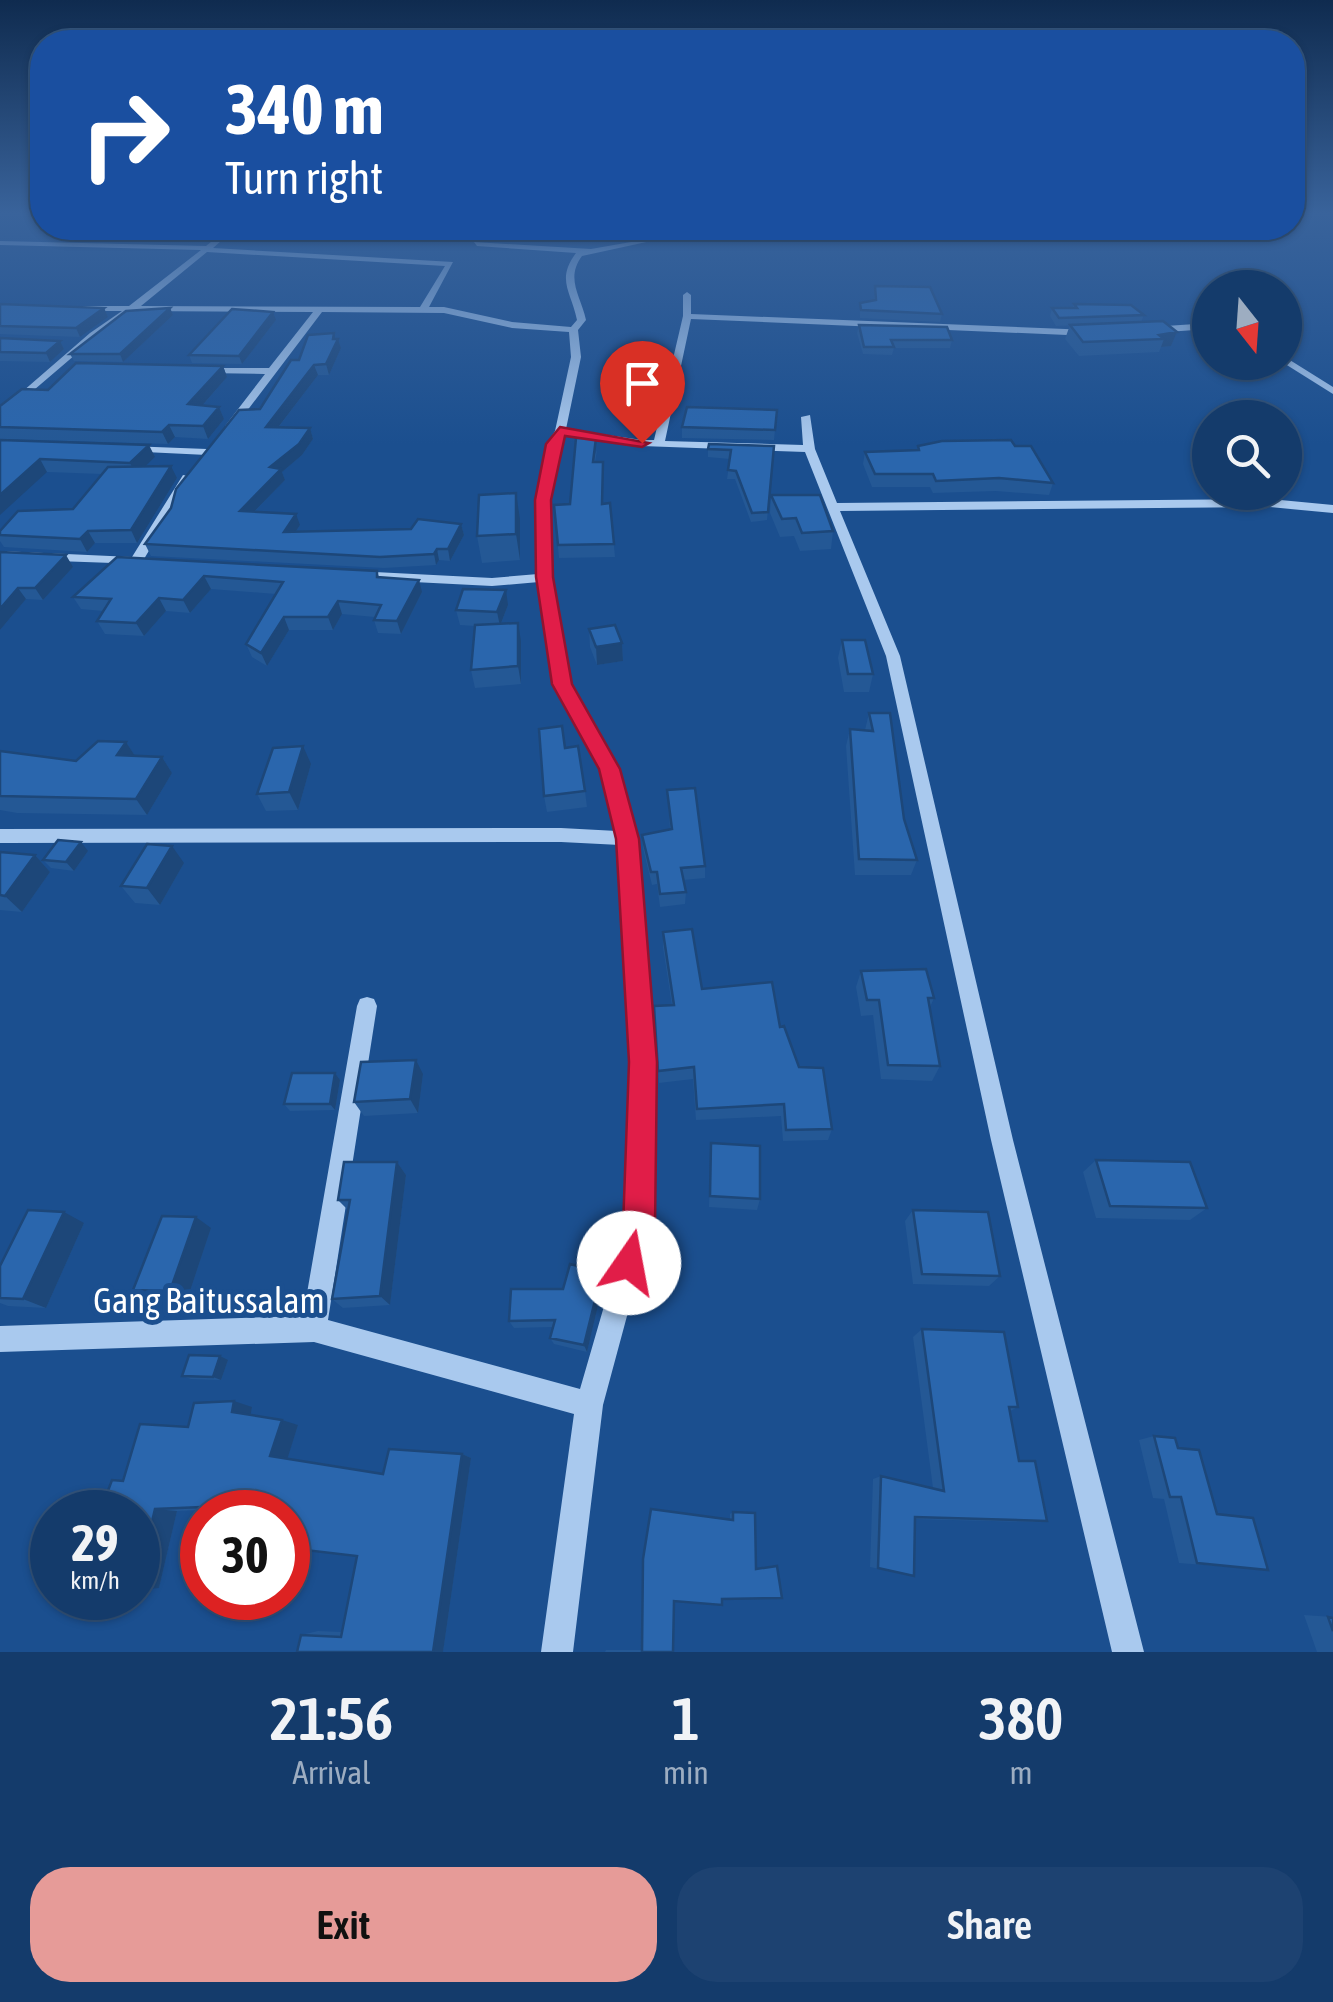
<!DOCTYPE html>
<style>
:root{--surface:#143b6b;--page:#1d4271;--text:#f1f3f6;--muted:#9dadc1;--line:#33557e;--accent:#e69b98}
body{margin:0;font-family:"Asap Condensed",sans-serif;background:var(--page);color:var(--text);height:100vh;display:flex;flex-direction:column;font-size:38px;white-space:nowrap}
*{box-sizing:border-box;margin:0}
p{font-size:32px;color:var(--muted)}
.icon{flex:none;width:55px;height:55px;fill:none;stroke:currentColor;stroke-width:2;stroke-linecap:round;stroke-linejoin:round}
.map{position:relative;height:1652px;overflow:hidden}
.panel{display:flex;flex-direction:column;background:var(--surface);flex:1}
.panel>*{flex:none}
.guide{position:absolute;left:30px;top:30px;width:1275px;height:210px;border-radius:40px;box-shadow:0 2px 8px #0004,0 0 0 2px var(--line);background:#1a4fa0;color:#fff;overflow:hidden}
.needle{width:65px;rotate:163deg}
.buttons{position:absolute;left:1192px;top:270px;display:grid;gap:20px}
.buttons a{display:grid;place-items:center;width:110px;height:110px;border-radius:50%;background:var(--surface);box-shadow:0 2px 8px #0004,0 0 0 2px var(--line);font-size:50px}
.speed{position:absolute;left:30px;top:1490px;display:flex;gap:20px;font-size:50px;font-weight:700;text-align:center}
.speed>*{display:grid;place-content:center;width:130px;height:130px;border-radius:50%;background:var(--surface);box-shadow:0 2px 8px #0004,0 0 0 2px var(--line);line-height:1}
.speed small{font-size:25px;font-weight:400}
.speed .limit{border:15px solid #d22;background:#fff;color:#111}
.pin{position:absolute;display:grid;place-items:center;width:85px;height:85px;color:#fff;margin:-102px -42px;border-radius:50% 50% 50% 0;rotate:-45deg;box-shadow:0 0 10px #0007}
.pin .icon{rotate:45deg}
.me{position:absolute;width:110px;margin:-55px;rotate:12deg;stroke-linejoin:round;filter:drop-shadow(0 0 8px #0008)}
.turn{display:flex;align-items:center;gap:35px;height:210px;padding:0 30px;font-size:45px}
.turn .icon{width:130px;height:130px;stroke-width:2.5}
.turn b{display:block;font-size:70px;line-height:85px}
.eta{display:flex;justify-content:space-evenly;align-items:center;height:170px;text-align:center}
.eta b{font-size:60px;font-weight:600;line-height:70px}
.cta{display:flex;gap:20px;margin-top:auto;padding:20px 30px}
.cta a{flex:1;height:115px;border-radius:40px;background:var(--accent);color:#111;font-size:40px;font-weight:600;line-height:115px;text-align:center}
.cta a+a{background:var(--page);color:var(--text)}
.map>svg:first-child{display:block}
.lines{fill:none;stroke-linecap:round;stroke-linejoin:round}
.minor{fill:#a9c9ee;fill-rule:evenodd}
.wall{fill:#245895}
.shaded-wall{fill:#1d4779}
.building{fill:#2a66ad;stroke:#1d4779;stroke-width:2.5}
.route{fill:#e11d48;stroke:#92132f;stroke-width:2.5}
.labels{text-anchor:middle;stroke-width:10;stroke-linejoin:round;paint-order:stroke}
.near-street-label{font-size:35px;fill:#fff;stroke:#1b4f8f}
</style>
<div class="map">
<svg width="1333" height="1652" viewBox="0 0 1333 1652">
<rect width="100%" height="100%" fill="#1b4f8f"/>
<g class="lines">
<!-- minor -->
<path class="minor" d="M228 228H236L213 248 453 262 429 307H444L512 322 571 327 577 320C571 291 556 280 576 253L477 246 474 242 591 249 711 228 582 256C565 279 581 296 586 320L578 330 581 357 566 429 642 440H654L683 316V295L687 292 691 295V314L1090 330 1095 333 1090 336 691 319 665 441 803 445 801 417 810 415 815 449 837 503 1269 499 1333 505V513L1269 507 840 511 900 656 1013 1140 1144 1652H1112L991 1140 886 656 805 452 642 446 563 435 559 444 549 500 552 577 570 684 617 769 637 839 654 1062 651 1227 603 1405 573 1652H541L574 1414 314 1342 0 1352V1326L303 1316 357 1006 360 999 367 997 374 999 377 1006 328 1320 580 1389 627 1227 632 1062 620 845 561 842 0 843V829L561 828 617 831 601 769 554 684 539 582 492 586 355 579 348 575 355 571 492 578 538 574 537 500 547 444 555 431 571 357 569 332 512 328 444 313 322 312 234 428 230 429 225 426 265 374 204 373 201 372V368H269L313 312 133 311 96 337 0 419V411L90 333 122 311H80L77 306H129L201 250 0 245V241L206 246ZM207 252 445 266 420 307 141 306Z
M1210 323V329L1151 333 1146 330 1151 327Z
M1285 357 1333 387V394L1282 362H1285Z
M128 446 207 449 213 452 207 455 124 451V447Z
M183 475 193 477 141 564 0 559V551L132 557Z"/>
</g>
<!-- wall -->
<path class="wall" d="M875 286 942 314 940 322 860 318V303L874 301Z
M0 304 104 308 108 317 80 337 0 334Z
M1074 304 1144 315 1141 322 1056 326 1050 316 1052 308H1072Z
M170 308 173 315 123 362 74 361 70 354Z
M276 320 242 364 192 363 189 355Z
M859 325 952 340 950 348H894L892 355 863 354 857 333Z
M1070 325 1177 332 1171 346 1161 347 1159 352 1079 356 1065 339Z
M334 333 335 339H338L341 348 329 375H318L278 428H310L313 439 302 455 282 472 285 480 254 512 300 525 296 531 411 529 461 524 464 535 450 561 439 560 436 565 384 568 151 556 145 544 299 360Z
M0 338 60 341 64 349 50 362 0 361Z
M223 366 227 377 203 405 219 407 224 419 208 439 175 437 168 444 0 439V406L48 390Z
M777 410 774 440 682 438V427Z
M0 440 155 457 145 466 177 478 137 543H95L87 552 4 547 0 541V535L73 509 102 474 47 472Z
M774 446 767 520 751 522 735 479H727L730 459 708 457V449Z
M918 446H1015L1053 483 1049 495 996 491 933 493 930 487H872L863 464 865 452 917 450Z
M597 450 595 462H603V504L610 503 615 557 559 558 554 505 570 504Z
M771 495 833 531 831 549 800 551 794 536 780 537 770 513Z
M520 519V560L482 563 477 536Z
M0 552 73 567 43 600 26 599 0 630Z
M117 557 377 571 379 577 422 592 401 634 378 633 374 620 375 617 342 614 333 630H289L267 666 252 657 246 644 276 594 211 589 190 613 166 611 144 636 105 634 97 621 103 611 81 609 73 597Z
M508 605 501 624 521 641V684L475 688 471 670 475 626 460 625 456 610Z
M589 629 622 643 623 661 597 665 590 647Z
M842 640 873 674 869 692H844L838 658Z
M869 713 917 860 911 875H855L846 746 850 729 865 730Z
M126 742 135 756 162 757 172 773 147 815 17 813 0 810V751L76 761Z
M311 764 298 810 266 811 257 794Z
M667 790 705 866V878L683 880 686 892 685 904 660 907 657 884 652 885 643 848 642 835 670 829Z
M585 791 587 807 547 812 544 796Z
M88 851 74 871 51 868 43 860Z
M0 852 35 855 50 872 22 912 0 910Z
M184 863 160 905 135 903 121 886Z
M663 932 702 989 780 1027 832 1129 828 1140 783 1141 781 1116 696 1120 693 1079 659 1083 654 1006 672 1005 663 947Z
M861 971 934 998 930 1007 940 1066 932 1081 881 1079 873 1015 861 1016 856 987Z
M335 1073 340 1080 335 1110 290 1111 284 1104Z
M423 1074 418 1113 364 1116 354 1102Z
M711 1143 760 1199 757 1210 709 1207Z
M1096 1160 1207 1208 1190 1220 1096 1218 1083 1172Z
M397 1162 406 1175 390 1305 343 1308 332 1299 348 1210 338 1200Z
M913 1210 1000 1276 989 1286 913 1284 905 1221Z
M84 1223 46 1308 8 1306 0 1303V1266Z
M211 1228 187 1300 152 1299 133 1290Z
M602 1272 604 1280 587 1352 554 1344 550 1338 553 1327 514 1328 509 1321Z
M922 1329 1018 1407 1010 1411 1019 1461 1047 1521 1032 1522 914 1519V1576L870 1567 873 1479 881 1476 933 1488 913 1337Z
M228 1360 221 1380 191 1379 182 1376Z
M252 1407 250 1415 298 1425 287 1459 383 1474 462 1454 471 1458 443 1652H297L301 1635 318 1631 342 1632 357 1556 260 1511 241 1508 177 1511 159 1588 123 1481 188 1427Z
M1154 1436 1178 1448 1217 1514 1268 1570 1179 1563 1164 1499 1153 1498 1139 1440Z
M733 1512 756 1568 777 1566 674 1601 673 1652H605L606 1650H642L643 1559 730 1520V1514Z
M1304 1615 1333 1617V1652H1317Z"/>
<!-- shaded-wall -->
<path class="shaded-wall" d="M104 308 108 317 80 337 76 328Z
M170 308 173 315 123 362 120 354Z
M273 312 276 320 242 364 239 356Z
M1177 332 1171 346 1161 347 1164 339 1159 335Z
M334 333 336 343 338 339 341 348 329 375 326 364Z
M60 341 64 349 50 362 46 353Z
M314 365 318 375 270 438 266 427Z
M223 366 227 377 193 416 188 404Z
M219 407 224 419 208 439 203 426Z
M169 425 175 437 168 444 162 432Z
M310 428 313 439 302 455 282 472 285 480 244 522 240 511 270 467Z
M149 445 155 457 136 475 130 463Z
M40 459 47 472 0 515V495Z
M171 466 177 478 137 543 131 530Z
M516 493 520 519V560L516 534Z
M296 514 300 525 288 543 284 532Z
M461 524 464 535 450 561 448 549Z
M88 531 95 543 87 552 80 539Z
M437 549 439 560 436 565 434 554Z
M66 555 73 567 43 600 35 588Z
M204 576 211 589 190 613 183 600Z
M419 580 422 592 401 634 397 621Z
M18 588 26 599 0 630V609Z
M506 590 508 605 500 626 497 612Z
M159 598 166 611 144 636 136 623Z
M338 601 342 614 333 630 328 617Z
M284 617 289 630 267 666 261 653Z
M518 623 521 641V684L518 666Z
M622 643 623 661 597 665 596 647Z
M126 742 137 759 117 755Z
M303 746 311 764 298 810 289 792Z
M162 757 172 773 147 815 136 799Z
M81 842 88 851 74 871 66 862Z
M172 846 184 863 160 905 147 888Z
M35 855 50 872 22 912 5 896Z
M416 1060 423 1074 418 1113 410 1099Z
M335 1073 340 1080 335 1110 330 1104Z
M397 1162 406 1175 390 1305 380 1296Z
M64 1212 84 1223 46 1308 23 1299Z
M196 1217 211 1228 187 1300 170 1291Z
M602 1272 604 1280 587 1352 584 1345Z
M220 1356 228 1360 221 1380 213 1377Z
M234 1401 252 1407 250 1418 232 1412Z
M282 1420 298 1425 287 1460 270 1456Z
M462 1454 471 1458 443 1652H433Z
M155 1509 177 1511 159 1588 138 1590V1581Z"/>
<!-- building -->
<path class="building" d="M875 286 930 287 942 314 861 310 860 303 876 300Z
M0 304 104 308 76 328 0 326Z
M1074 304 1131 305 1144 315 1059 318 1052 308H1077Z
M170 308 120 354H70L126 311Z
M232 309 273 312 239 356 189 355Z
M1163 321 1177 332 1159 335 1164 339 1083 342 1070 325Z
M859 325 947 327 952 340H891L894 347H864Z
M334 333 333 339H338L326 364 314 365 266 427 310 428 299 444 270 467 281 469 240 511 296 514 284 532 411 529 418 519 461 524 448 549H437L434 554 380 557 145 544 171 508 176 489 239 410 260 409 291 360H299L308 335Z
M0 338 60 341 46 353 0 352Z
M76 363 223 366 188 404 219 407 203 426 169 425 162 432 0 427V406L22 389 48 390Z
M687 407 777 410 775 430 682 427Z
M576 438H596L593 462H603L602 504 610 503 614 544 558 545 554 505 570 504Z
M0 440 149 445 130 463 40 459 0 495Z
M1011 440 1015 446H1031L1053 483 999 478 936 481 933 474H875L865 452 919 450 918 446 942 441Z
M709 444 774 446 768 512 752 513 736 471 728 470 731 450 708 449Z
M171 466 131 530 88 531 80 539 0 535V531L18 511 73 509 108 467Z
M516 493V534L477 536 479 495Z
M771 495H820L833 531 802 533 796 518 782 519Z
M0 552 66 555 35 588H18L0 609Z
M117 557 377 571V577L419 580 397 621 374 620 381 605 338 601 328 617H284L261 653 246 644 283 582 204 576 183 600 159 598 136 623 97 621 111 599 73 597Z
M463 589 506 590 497 612 456 610Z
M518 623V666L471 670 475 625Z
M615 625 622 643 596 647 589 629Z
M842 640H865L873 674H848Z
M869 713H890L904 819 917 860 859 859 850 729 873 731Z
M562 726 565 748 578 746 585 791 544 796 539 729Z
M98 741 126 742 117 755 162 757 136 799 0 796V751L76 761Z
M303 746 289 792 257 794 273 748Z
M695 788 705 866 681 868 686 892 660 894 657 872H651L642 835 672 829 667 790Z
M58 840 81 842 66 862 43 860Z
M147 844 172 846 147 888 121 886Z
M0 852 35 855 5 896 0 895Z
M692 929 702 989 772 982 780 1027 784 1026 799 1067 823 1068 832 1129 786 1130 784 1104 697 1109 694 1067 658 1071 654 1006 674 1005 663 932Z
M926 969 934 998H928L940 1066 888 1065 879 1000H867L861 971Z
M416 1060 410 1099 354 1102 361 1062Z
M292 1073H335L330 1104H284Z
M711 1143 760 1146V1199L710 1196Z
M1096 1160 1190 1162 1207 1208 1110 1206Z
M344 1162H397L380 1296 332 1299 350 1200H338Z
M28 1210 64 1212 23 1299 0 1298V1266Z
M913 1210 988 1212 1000 1276 922 1274Z
M162 1216 196 1217 170 1291 133 1290Z
M570 1264 602 1272 584 1345 550 1338 555 1320 509 1321 511 1289H563Z
M922 1329 1004 1332 1018 1407H1009L1019 1461H1035L1047 1521 915 1517 914 1576 878 1568 881 1476 944 1491Z
M189 1355 220 1356 213 1377 182 1376Z
M234 1401 232 1412 282 1420 270 1456 383 1474 389 1449 462 1454 433 1652H297L301 1635 341 1637 357 1556 288 1548V1512H260V1511L226 1506 155 1509 138 1581V1512H100L112 1480 123 1481 140 1424 188 1427 194 1403Z
M1154 1436 1175 1438 1178 1448 1199 1450 1217 1514 1253 1518 1268 1570 1197 1563 1181 1497H1170Z
M651 1509 733 1520V1512L755 1513 756 1569 777 1566 782 1598 722 1599V1605L674 1601 673 1652H642L643 1559Z
M1328 1617 1333 1618V1631Z"/>
<!-- sky -->
<linearGradient id="sky" x2="0" y2="1"><stop stop-color="#0f2b4f"/><stop offset="0.48" stop-color="#39639b"/><stop offset="1" stop-color="#39639b" stop-opacity="0"/></linearGradient>
<rect width="1333" height="444" fill="url(#sky)"/>
<!-- route -->
<path class="route" d="M560 427 649 443 642 447 565 436 551 500 553 577 572 684 620 769 639 839 657 1062 655 1227 640 1274 629 1279 618 1274 613 1263 623 1227 629 1062 616 839 599 769 552 684 536 577 535 500 546 444Z"/>
<g class="labels">
<!-- near-street labels -->
<g class="near-street-label">
<text x="209" y="1313">Gang Baitussalam</text>
</g>
</g>
</svg>
<div class="buttons">
<a><svg class="needle" viewBox="-14 -14 28 28"><path d="M0-13l5 13h-10z" fill="#e53935"/><path d="M0 13l5-13h-10z" fill="#9dadc1"/></svg></a>
<a><svg class="icon" aria-label="search" viewBox="0 0 24 24"><circle cx="10" cy="10" r="6"/><path d="M15 15l6 6"/></svg></a>
</div>
<div class="speed"><div>29<small>km/h</small></div><div class="limit">30</div></div>
<div class="pin" style="left:642px;top:443px;background:#d93025"><svg class="icon" aria-label="arrive" viewBox="0 0 24 24"><path d="M6 21V4h12l-3 4 3 4H6"/></svg></div>
<svg class="me" style="left:629px;top:1263px" viewBox="-20 -20 40 40"><circle r="19" fill="#fff"/><path d="M0-13L10 11 0 6-10 11z" fill="#e11d48"/></svg>
<div class="guide">
<div class="turn"><svg class="icon" aria-label="right" viewBox="0 0 24 24"><path d="M7 20v-9h11M14 6l5 5-5 5"/></svg><div><b>340 m</b>Turn right</div></div>
</div>
</div>
<section class="panel">
<div class="eta">
<div><b>21:56</b><p>Arrival</p></div>
<div><b>1</b><p>min</p></div>
<div><b>380</b><p>m</p></div>
</div>
<div class="cta"><a>Exit</a><a>Share</a></div>
</section>
